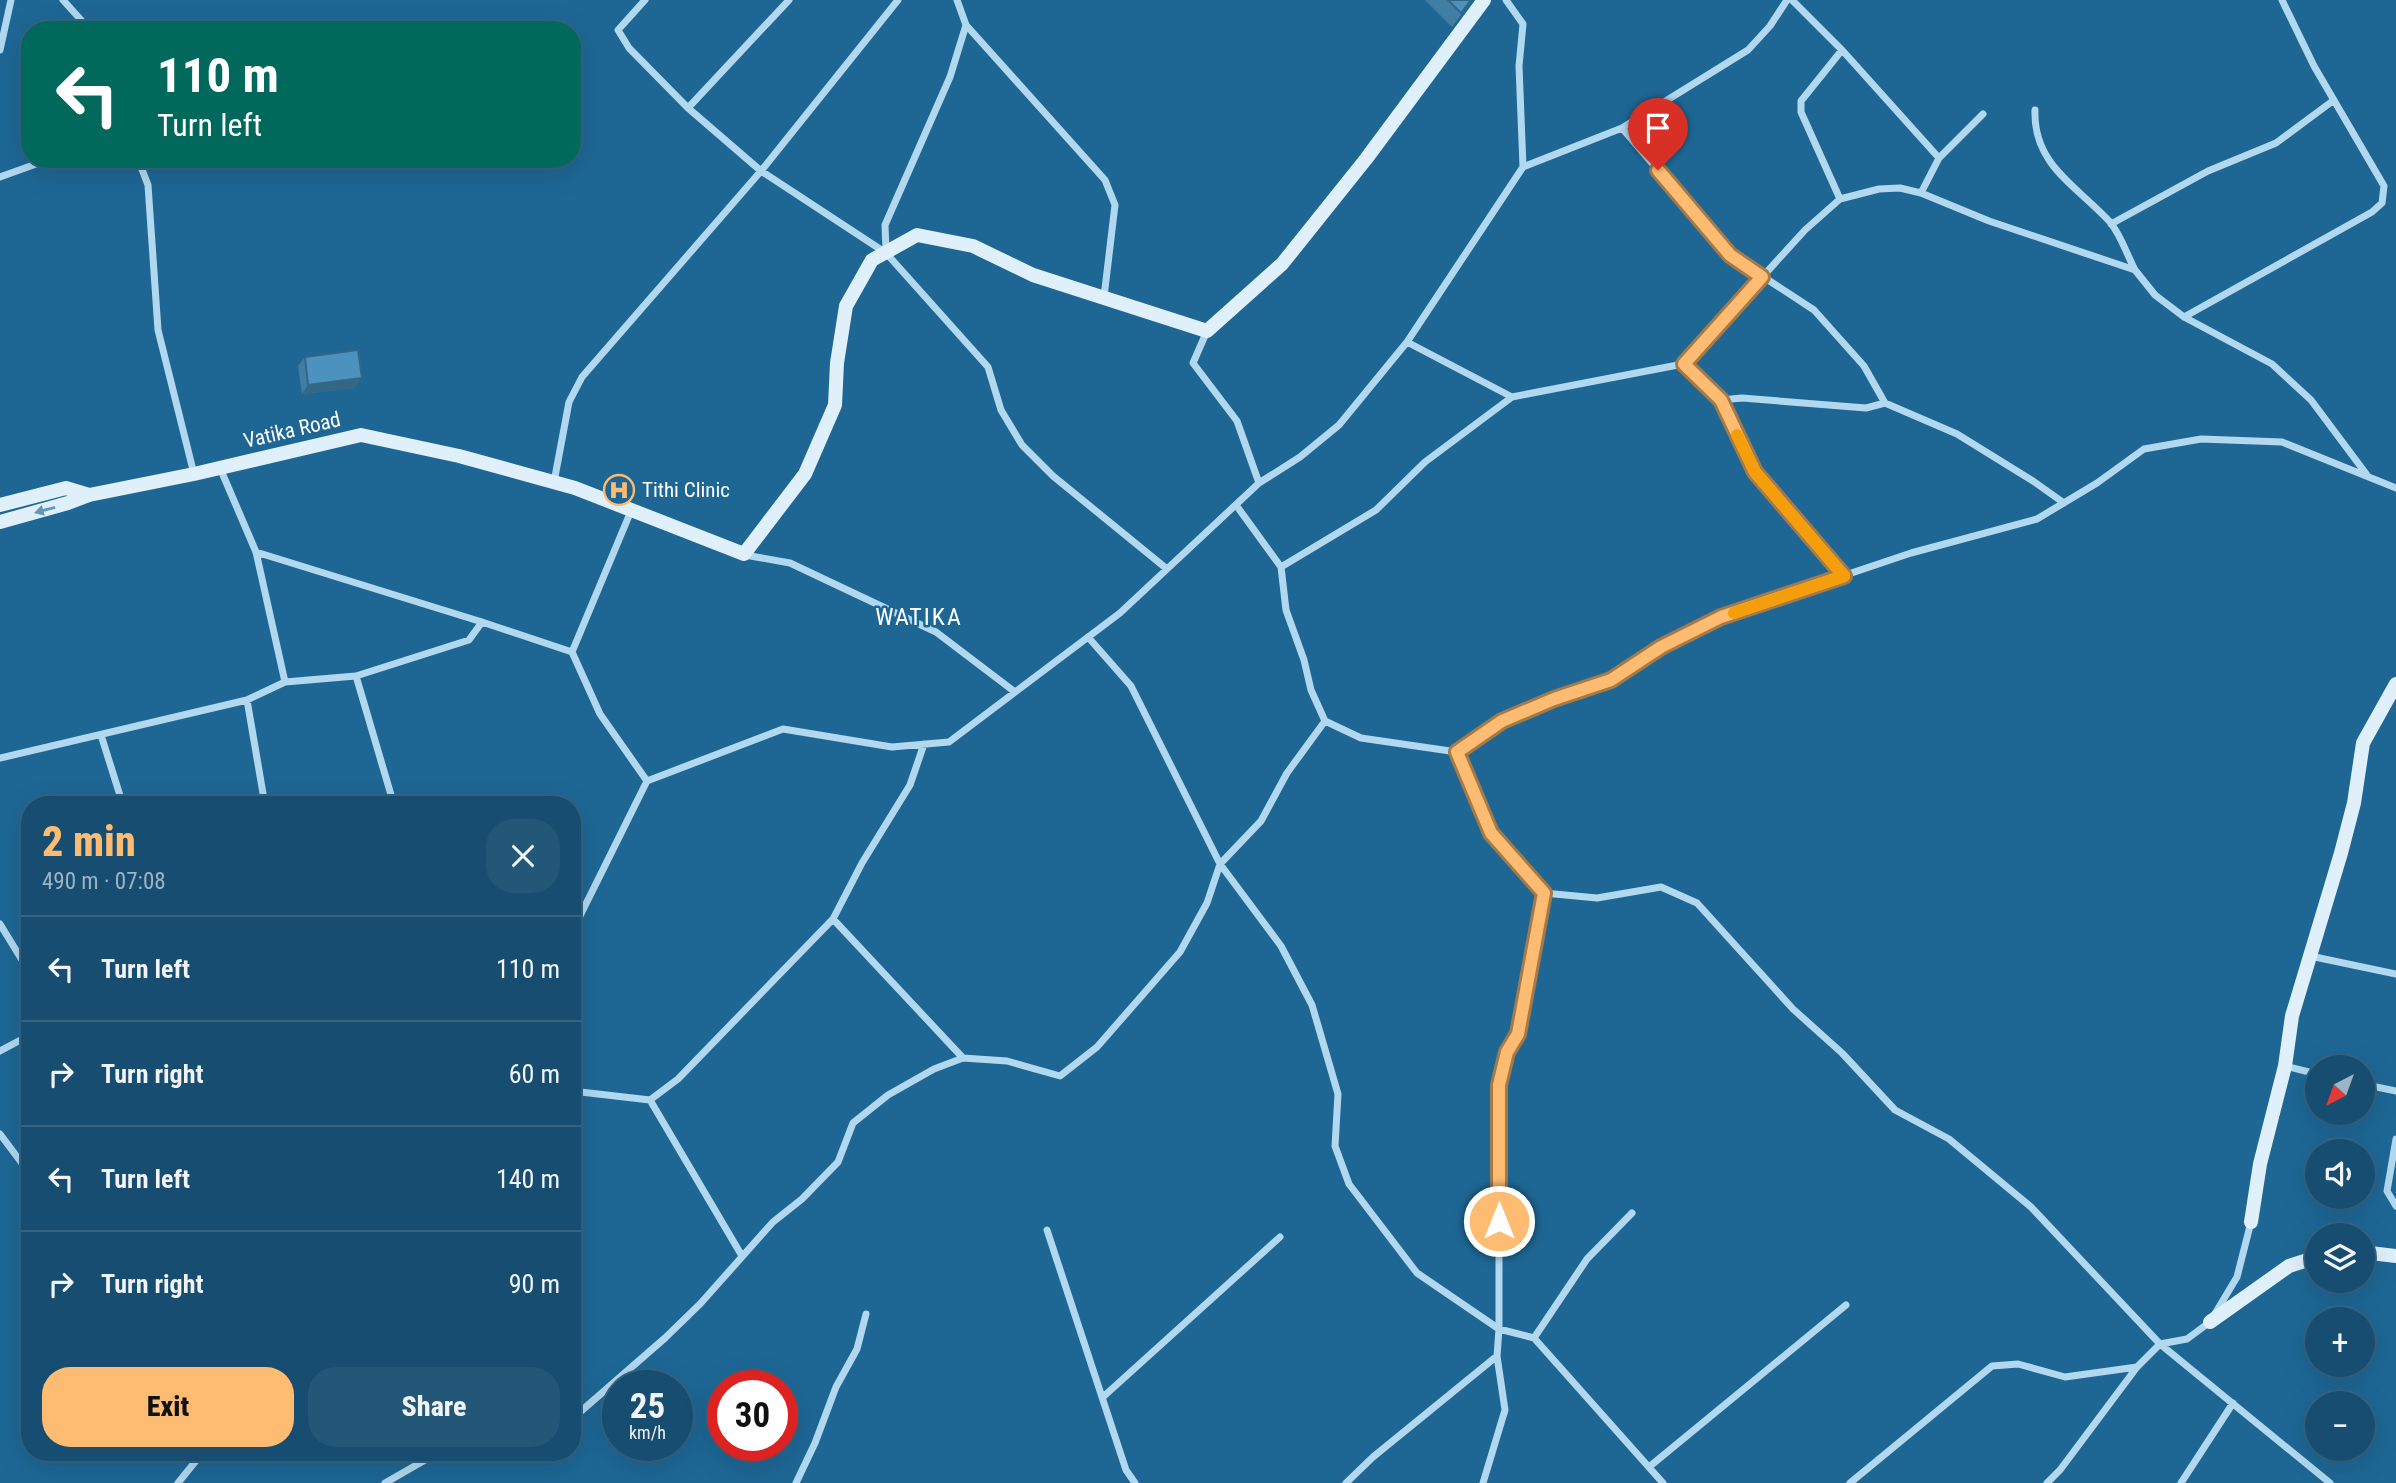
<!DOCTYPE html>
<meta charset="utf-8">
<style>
:root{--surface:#164d70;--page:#235778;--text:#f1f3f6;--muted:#9eb4c3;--line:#356483;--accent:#fdbc71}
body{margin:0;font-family:"Roboto Condensed",sans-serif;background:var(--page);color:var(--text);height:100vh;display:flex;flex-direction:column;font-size:26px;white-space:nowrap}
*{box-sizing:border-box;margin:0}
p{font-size:23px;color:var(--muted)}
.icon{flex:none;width:38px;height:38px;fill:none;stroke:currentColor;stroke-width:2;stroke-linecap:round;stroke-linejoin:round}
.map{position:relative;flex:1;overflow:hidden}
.panel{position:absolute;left:21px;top:796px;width:560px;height:665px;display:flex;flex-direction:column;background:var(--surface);border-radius:28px;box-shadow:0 7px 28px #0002,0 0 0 2px var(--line)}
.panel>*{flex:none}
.top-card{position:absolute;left:21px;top:21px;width:560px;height:147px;border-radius:28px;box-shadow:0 7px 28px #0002,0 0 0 2px var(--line);background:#00695c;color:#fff;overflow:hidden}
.needle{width:46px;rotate:221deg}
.tools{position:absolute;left:2305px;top:1055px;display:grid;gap:14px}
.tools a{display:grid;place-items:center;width:70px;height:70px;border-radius:50%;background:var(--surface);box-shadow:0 7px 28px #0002,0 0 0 2px var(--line);font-size:35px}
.speed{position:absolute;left:602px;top:1370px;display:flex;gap:14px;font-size:35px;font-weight:700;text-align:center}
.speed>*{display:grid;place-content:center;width:91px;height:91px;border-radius:50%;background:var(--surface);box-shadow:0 7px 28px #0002,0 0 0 2px var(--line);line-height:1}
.speed small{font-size:18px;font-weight:400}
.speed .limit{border:10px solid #d22;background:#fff;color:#111}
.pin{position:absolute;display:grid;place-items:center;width:60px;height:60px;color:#fff;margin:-72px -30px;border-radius:50% 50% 50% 0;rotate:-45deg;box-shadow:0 0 7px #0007}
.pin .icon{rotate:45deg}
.me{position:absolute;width:77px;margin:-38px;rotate:0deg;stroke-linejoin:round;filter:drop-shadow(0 0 5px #0008)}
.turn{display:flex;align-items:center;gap:24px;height:147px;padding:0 21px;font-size:32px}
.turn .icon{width:91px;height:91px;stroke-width:2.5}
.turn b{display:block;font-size:49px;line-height:60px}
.round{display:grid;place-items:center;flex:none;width:74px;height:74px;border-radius:28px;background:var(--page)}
.summary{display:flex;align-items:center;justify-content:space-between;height:119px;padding:0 21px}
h1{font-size:42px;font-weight:800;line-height:52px;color:var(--accent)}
.cta{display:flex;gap:14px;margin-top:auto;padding:14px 21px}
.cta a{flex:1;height:80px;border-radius:28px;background:var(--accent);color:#111;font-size:28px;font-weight:800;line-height:80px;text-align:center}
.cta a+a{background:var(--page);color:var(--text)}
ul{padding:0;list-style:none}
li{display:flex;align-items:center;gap:21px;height:105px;padding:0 21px;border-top:2px solid var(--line)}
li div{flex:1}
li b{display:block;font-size:26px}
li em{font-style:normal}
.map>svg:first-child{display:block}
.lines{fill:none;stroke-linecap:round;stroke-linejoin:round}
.street{stroke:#b1d8ef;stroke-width:7}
.secondary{stroke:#dff0fb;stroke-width:14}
.wall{fill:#407ea3}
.shaded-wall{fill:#346685}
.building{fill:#4b92be;stroke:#346685;stroke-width:2}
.oneway{fill:#6297b9}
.route-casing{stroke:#a47a49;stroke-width:18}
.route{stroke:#fdbc71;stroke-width:12}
.slow{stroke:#f59e0b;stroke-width:12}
.labels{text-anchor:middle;stroke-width:5;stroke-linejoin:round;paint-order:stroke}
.street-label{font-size:21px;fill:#fff;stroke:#1e6795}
.poi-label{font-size:21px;fill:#fff;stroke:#1e6795;text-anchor:start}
.quarter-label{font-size:24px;letter-spacing:2px;fill:#fff;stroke:#1e6795}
</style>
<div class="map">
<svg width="2396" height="1483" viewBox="0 0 2396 1483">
<rect width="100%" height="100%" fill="#1e6795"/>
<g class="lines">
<!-- street -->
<path class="street" d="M63 0 90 30
M645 0 618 30 629 48 688 108 761 171 886 253 988 367 1001 410 1022 445 1053 476 1167 569
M1506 0 1523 24 1519 66 1523 167
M1792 0 1842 50 1939 158
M966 25 1105 180 1115 205 1104 297
M0 50 11 0
M688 108 789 0
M2035 110C2033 165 2077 186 2110 222 2121 235 2127 255 2135 270
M1622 128 1730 255 1814 310 1864 366 1885 403
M138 159 148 185 158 330 194 474
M0 177 50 159
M1921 193 1939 158 1983 114
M1840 199 1801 112V101L1842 50
M2111 224 2208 171 2276 143 2334 100
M886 251 885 225 950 77 966 25 957 0
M2184 317 2372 212 2382 203 2384 186 2314 66 2282 0
M1407 342 1512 397
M1683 364 1805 230 1840 199 1879 189 1900 188 1921 193 1989 221 2135 270 2155 295 2184 317 2272 364 2311 400 2367 475
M1721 400 1742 398 1866 408 1885 403 1957 434 2033 481 2064 503
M220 468 256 552 285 682
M554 482 569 402 582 377 761 171 898 0
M1259 483 1300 457 1339 425 1407 342 1523 167 1622 128 1748 50 1770 26 1787 0
M1236 505 1281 567 1286 610 1304 660 1311 690 1325 721 1361 738 1457 752 1502 721 1554 699 1611 680 1661 647 1721 617 1911 553 2037 519 2097 483 2144 449 2201 439 2282 442 2396 488
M256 552 482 622 572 652
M745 555 790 563 936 632 1015 692
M1281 567 1376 510 1425 462 1512 397 1683 364 1721 400 1755 472 1844 576
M1088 637 1131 686 1220 864 1281 946 1312 1005 1338 1094 1335 1146 1349 1184 1417 1273 1499 1329 1534 1338 1663 1483
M356 676 394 805
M247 700 265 805
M101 735 123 805
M1457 752 1491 833 1544 893 1597 898 1661 887 1697 903 1793 1009 1842 1053 1895 1110 1949 1139 2031 1207 2160 1344 2187 1339 2210 1322 2237 1277 2251 1222
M0 758 247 700 285 682 356 676 469 640 482 622
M647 781 783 729 892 747 949 742 1120 613 1259 483 1237 421 1193 363 1207 331
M833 919 963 1058
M0 924 30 973
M572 932 647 781 600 714 572 652 631 511
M2310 956 2396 974
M0 1051 30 1035
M2285 1066 2317 1074
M2362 1084 2396 1091
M572 1091 650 1100 678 1079 833 919 862 863 910 785 924 744
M650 1100 742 1256
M0 1134 30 1174
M2396 1139 2387 1191 2396 1206
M1047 1230 1126 1470 1135 1483
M1534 1338 1587 1259 1632 1213
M1103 1397 1280 1237
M572 1419 665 1338 700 1304 773 1222 802 1199 838 1162 853 1123 888 1095 934 1069 963 1058 1007 1061 1060 1076 1097 1047 1180 952 1207 903 1220 864 1261 821 1287 773 1325 721
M1649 1467 1846 1305
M178 1483 203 1452
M385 1483 432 1456 487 1452
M796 1483 815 1443 836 1387 857 1349 866 1314
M1346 1483 1373 1457 1497 1356
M1483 1483 1505 1410 1497 1356 1499 1329V1085L1507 1052 1518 1034 1544 893
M1850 1483 1992 1366 2018 1364 2065 1377 2137 1367
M2047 1483 2060 1470 2137 1367 2160 1344 2330 1483
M2181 1483 2233 1403"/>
<!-- secondary -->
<path class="secondary" d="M0 505 66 488 89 495
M0 522 68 503 89 495 194 474 361 435 459 456 575 488 744 554 805 474 835 405 837 363 846 306 872 260 917 235 973 246 1033 275 1207 331 1282 264 1366 159 1484 0
M2251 1222 2260 1164 2285 1066 2292 1016 2341 853 2354 803 2363 743 2396 684
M2362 1252 2396 1256
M2210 1322 2289 1266 2317 1257"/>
</g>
<!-- wall -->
<path class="wall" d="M1425 0H1472L1452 27Z
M305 357 355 388 302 394 298 366Z"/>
<!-- shaded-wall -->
<path class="shaded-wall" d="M362 378 355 388 302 394 308 385Z"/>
<!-- building -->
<path class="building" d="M1448 0H1471L1461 13Z
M358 350 362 378 308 385 305 357Z"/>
<!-- one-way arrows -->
<defs><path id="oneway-solid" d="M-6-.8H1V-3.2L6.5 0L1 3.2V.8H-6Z" transform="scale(1.75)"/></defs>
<use class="oneway" href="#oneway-solid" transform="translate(45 510) rotate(165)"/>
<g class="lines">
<!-- route casing -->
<g class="route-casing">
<path id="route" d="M1499 1221V1085L1507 1052 1518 1034 1544 893 1491 833 1457 752 1502 721 1554 699 1611 680 1661 647 1721 617 1844 576 1755 472 1721 400 1684 364 1762 277 1730 255 1658 170"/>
</g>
<!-- route -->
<use href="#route" class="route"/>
<!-- slow -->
<path class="slow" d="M1734 613 1844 576 1755 472 1737 435"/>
</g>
<!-- icons -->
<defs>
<g id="hospital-ring" transform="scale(1.575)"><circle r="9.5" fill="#1e6795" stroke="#fdbc71" stroke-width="1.5"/><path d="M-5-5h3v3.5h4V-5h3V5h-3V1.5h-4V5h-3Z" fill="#fdbc71"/></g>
</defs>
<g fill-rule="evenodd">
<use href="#hospital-ring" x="619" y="490"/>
</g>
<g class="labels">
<!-- street labels -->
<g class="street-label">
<text transform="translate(292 430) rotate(-13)" y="7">Vatika Road</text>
</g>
<!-- poi labels -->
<g class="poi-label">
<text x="642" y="497">Tithi Clinic</text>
</g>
<!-- quarter labels -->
<g class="quarter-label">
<text x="919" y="625">WATIKA</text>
</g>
</g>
</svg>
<div class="tools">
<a><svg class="needle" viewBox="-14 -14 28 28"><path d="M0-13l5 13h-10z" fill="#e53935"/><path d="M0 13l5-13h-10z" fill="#9eb4c3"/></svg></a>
<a><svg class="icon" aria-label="sound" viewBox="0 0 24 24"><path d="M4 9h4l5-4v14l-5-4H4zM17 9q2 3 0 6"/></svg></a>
<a><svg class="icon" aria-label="layers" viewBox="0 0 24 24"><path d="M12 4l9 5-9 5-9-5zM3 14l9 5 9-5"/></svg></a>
<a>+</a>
<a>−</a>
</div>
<div class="speed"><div>25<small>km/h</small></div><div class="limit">30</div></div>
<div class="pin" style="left:1658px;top:170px;background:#d93025"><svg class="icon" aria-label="arrive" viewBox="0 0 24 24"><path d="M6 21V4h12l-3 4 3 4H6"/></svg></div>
<svg class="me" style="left:1499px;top:1221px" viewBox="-20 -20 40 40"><circle r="17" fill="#fdbc71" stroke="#fff" stroke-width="3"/><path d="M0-11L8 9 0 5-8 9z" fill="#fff"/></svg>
<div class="top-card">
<div class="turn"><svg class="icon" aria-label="left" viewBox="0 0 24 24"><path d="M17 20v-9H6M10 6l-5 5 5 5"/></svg><div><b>110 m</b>Turn left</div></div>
</div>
<section class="panel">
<div class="summary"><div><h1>2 min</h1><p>490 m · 07:08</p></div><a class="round"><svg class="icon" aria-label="close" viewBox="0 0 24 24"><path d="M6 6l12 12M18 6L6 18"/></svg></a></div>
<ul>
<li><svg class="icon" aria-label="left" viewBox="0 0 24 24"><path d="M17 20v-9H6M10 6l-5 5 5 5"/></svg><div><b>Turn left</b></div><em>110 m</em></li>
<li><svg class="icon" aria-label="right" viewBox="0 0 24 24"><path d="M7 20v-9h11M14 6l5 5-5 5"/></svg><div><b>Turn right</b></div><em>60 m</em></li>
<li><svg class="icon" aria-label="left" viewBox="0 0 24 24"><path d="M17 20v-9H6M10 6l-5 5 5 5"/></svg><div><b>Turn left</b></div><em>140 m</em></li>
<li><svg class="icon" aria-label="right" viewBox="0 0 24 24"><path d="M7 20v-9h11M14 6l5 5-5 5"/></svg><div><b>Turn right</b></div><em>90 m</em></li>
</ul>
<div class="cta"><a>Exit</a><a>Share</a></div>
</section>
</div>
